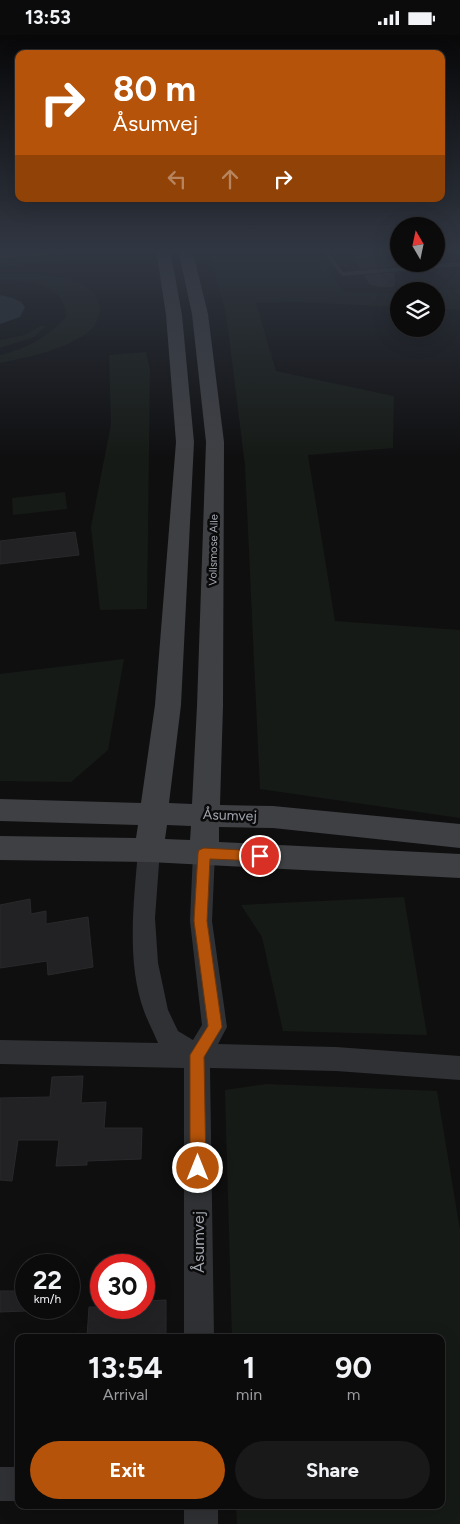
<!DOCTYPE html>
<meta charset="utf-8">
<style>
:root{--surface:#0b0b0c;--page:#19191a;--text:#f1f3f6;--muted:#9a9b9d;--line:#2b2b2d;--accent:#b45309}
body{margin:0;font-family:Figtree,sans-serif;background:var(--page);color:var(--text);height:100vh;display:flex;flex-direction:column;font-size:19px;white-space:nowrap}
*{box-sizing:border-box;margin:0}
p{font-size:16px;color:var(--muted)}
.icon{flex:none;width:28px;height:28px;fill:none;stroke:currentColor;stroke-width:2;stroke-linecap:round;stroke-linejoin:round}
.map{position:relative;flex:1;overflow:hidden}
.panel{position:absolute;left:15px;top:1299px;width:430px;height:175px;display:flex;flex-direction:column;background:var(--surface);border-radius:10px;box-shadow:0 5px 20px #0002,0 0 0 1px var(--line)}
.panel>*{flex:none}
.guide{position:absolute;left:15px;top:15px;width:430px;height:152px;border-radius:10px;box-shadow:0 5px 20px #0002,0 0 0 1px var(--line);background:#b45309;color:#fff;overflow:hidden}
.needle{width:32px;rotate:351deg}
.controls{position:absolute;left:390px;top:182px;display:grid;gap:10px}
.controls a{display:grid;place-items:center;width:55px;height:55px;border-radius:50%;background:var(--surface);box-shadow:0 5px 20px #0002,0 0 0 1px var(--line);font-size:25px}
.speed{position:absolute;left:15px;top:1219px;display:flex;gap:10px;font-size:25px;font-weight:700;text-align:center}
.speed>*{display:grid;place-content:center;width:65px;height:65px;border-radius:50%;background:var(--surface);box-shadow:0 5px 20px #0002,0 0 0 1px var(--line);line-height:1}
.speed small{font-size:12px;font-weight:400}
.speed .limit{border:8px solid #d22;background:#fff;color:#111}
.pin{position:absolute;display:grid;place-items:center;width:42px;height:42px;color:#fff;margin:-21px;border:2px solid #fff;border-radius:50%;box-shadow:0 1px 5px #0007}
.me{position:absolute;width:55px;margin:-28px;rotate:0deg;stroke-linejoin:round;filter:drop-shadow(0 0 4px #0008)}
.turn{display:flex;align-items:center;gap:18px;height:105px;padding:0 15px;font-size:22px}
.turn .icon{width:65px;height:65px;stroke-width:2.5}
.turn b{display:block;font-size:35px;line-height:42px}
.lanes{display:flex;align-items:center;height:48px;padding:0 15px;background:#0003;justify-content:center;gap:25px;direction:ltr}
.lanes .off{opacity:.35}
.eta{display:flex;justify-content:space-evenly;align-items:center;height:85px;text-align:center}
.eta b{font-size:30px;font-weight:700;line-height:35px}
.primary-button{display:flex;gap:10px;margin-top:auto;padding:10px 15px}
.primary-button a{flex:1;height:58px;border-radius:30px;background:var(--accent);color:#fff;font-size:20px;font-weight:700;line-height:58px;text-align:center}
.primary-button a+a{background:var(--page);color:var(--text)}
.status{display:flex;justify-content:space-between;align-items:center;height:35px;padding:0 25px;background:var(--surface);direction:ltr}
.status svg{height:14px;fill:currentColor}
.map>svg:first-child{display:block}
.green{fill:#161a16}
.water{fill:#272d32}
.building{fill:#222224;stroke:#29292c}
.lines{fill:none;stroke-linecap:round;stroke-linejoin:round}
.lane{fill:#303134;fill-rule:evenodd}
.street{fill:#303134;fill-rule:evenodd}
.secondary{fill:#3f4044;fill-rule:evenodd}
.route{fill:#b45309;stroke:#753606}
.labels{text-anchor:middle;stroke-width:5;stroke-linejoin:round;paint-order:stroke}
.far-street-label{font-size:11px;fill:#a2a6af;stroke:#0a0a0b}
.street-label{font-size:14px;fill:#a2a6af;stroke:#0a0a0b}
.near-street-label{font-size:16px;fill:#a2a6af;stroke:#0a0a0b}
</style>
<div class="status"><b>13:53</b><svg viewBox="0 0 49 12"><path d="M0 12V9h3v3zM5 12V6h3v6zM10 12V3h3v9zM15 12V0h3v12zM26 1h20v11H26zM47 4h2v5h-2z"/></svg></div>
<div class="map">
<svg width="460" height="1489" viewBox="0 0 460 1489">
<rect width="100%" height="100%" fill="#0f0f10"/>
<!-- green -->
<path class="green" d="M208 214H315L343 257 399 258V272L296 267 256 268 276 336 394 361 393 413 308 420 335 586 460 595V783L260 754 245 430 226 279Z
M92 218 93 219 89 221 0 233V224Z
M29 239C52 240 102 245 100 276 99 284 94 293 87 298 61 316 30 322 0 328V320C26 314 48 302 66 282 65 247 27 246 0 245V240Z
M460 254V275L436 273V256H430Z
M41 291H46L34 302 0 313V305L24 300Z
M146 317 150 335 147 574 100 575 91 492 111 389 109 320Z
M65 457 67 474 13 480 12 463Z
M124 624 108 715 71 747 0 746V639Z
M404 862 427 1000 283 996 262 902 241 870Z
M266 1049 437 1056 460 1195V1489H237L236 1470H441V1302H232L225 1055Z"/>
<!-- water -->
<path class="water" d="M0 260 12 263 21 267 25 272 20 282 0 289Z"/>
<!-- building -->
<path class="building" d="M350 214H381L394 231 361 234Z
M394 238V251L384 252 370 249 365 241Z
M75 497 79 520 0 529V506Z
M30 864 31 879 46 876V889L88 882 93 932 48 940 47 926 0 933V870Z
M83 1041 81 1068 106 1067 104 1093H142L141 1124 87 1126V1130L56 1131 59 1105H18L12 1146 0 1145V1063L50 1062 52 1042Z
M0 1256H26V1276L0 1277Z
M166 1265V1302H87L89 1272H144V1266Z"/>
<g class="lines">
<!-- lane -->
<path class="lane" d="M321 214H326L343 237 460 227V231L342 241Z
M452 214H457L460 217V221Z"/>
<!-- street -->
<path class="street" d="M37 214H90L85 217 0 223V217Z
M149 806 157 809 160 815 155 883 158 928 168 975 178 996 193 1005 202 990 190 886 193 818 196 812 204 809 212 812 215 818 212 886 227 992 218 1009 336 1012 460 1021V1045L336 1036 210 1033 214 1302H184V1033L0 1029V1005L158 1008C154 998 148 987 144 976 126 926 134 867 138 815L141 809Z
M0 1432H19V1466H0Z
M184 1470H218V1489H184Z"/>
<!-- secondary -->
<path class="secondary" d="M156 214H170L182 280 194 407 181 670 169 768 192 769 197 671 206 407 192 279 178 214H192L208 279 224 407 223 671 220 770 273 771 460 789V813L273 793 219 792V807L460 819V843L149 827 0 825V801L136 803 138 790 0 786V764L141 768 155 670 176 407 166 280ZM167 790 191 791 190 805 165 804Z"/>
</g>
<!-- sky -->
<linearGradient id="sky" x2="0" y2="1"><stop stop-color="#080809"/><stop offset="0.51" stop-color="#313742"/><stop offset="1" stop-color="#313742" stop-opacity="0"/></linearGradient>
<rect width="460" height="423" fill="url(#sky)"/>
<!-- route -->
<path class="route" d="M204 813 260 816 265 818 267 821 265 825 260 826 210 824 207 886 222 992 204 1022 206 1133 203 1139 198 1141 192 1139 190 1133V1020L208 991 194 886 198 818 199 815Z"/>
<g class="labels">
<!-- far-street labels -->
<g class="far-street-label">
<text transform="translate(213 515) rotate(-89)" y="4">Vollsmose Alle</text>
</g>
<!-- street labels -->
<g class="street-label">
<text transform="translate(230 780) rotate(2)" y="5">Åsumvej</text>
</g>
<!-- near-street labels -->
<g class="near-street-label">
<text transform="translate(198 1207) rotate(-90)" y="6">Åsumvej</text>
</g>
</g>
</svg>
<div class="controls">
<a><svg class="needle" viewBox="-14 -14 28 28"><path d="M0-13l5 13h-10z" fill="#e53935"/><path d="M0 13l5-13h-10z" fill="#9a9b9d"/></svg></a>
<a><svg class="icon" aria-label="layers" viewBox="0 0 24 24"><path d="M12 4l9 5-9 5-9-5zM3 14l9 5 9-5"/></svg></a>
</div>
<div class="speed"><div>22<small>km/h</small></div><div class="limit">30</div></div>
<div class="pin" style="left:260px;top:821px;background:#d93025"><svg class="icon" aria-label="arrive" viewBox="0 0 24 24"><path d="M6 21V4h12l-3 4 3 4H6"/></svg></div>
<svg class="me" style="left:198px;top:1133px" viewBox="-20 -20 40 40"><circle r="17" fill="#b45309" stroke="#fff" stroke-width="3"/><path d="M0-11L8 9 0 5-8 9z" fill="#fff"/></svg>
<div class="guide">
<div class="turn"><svg class="icon" aria-label="right" viewBox="0 0 24 24"><path d="M7 20v-9h11M14 6l5 5-5 5"/></svg><div><b>80 m</b>Åsumvej</div></div>
<div class="lanes"><svg class="icon off" aria-label="left" viewBox="0 0 24 24"><path d="M17 20v-9H6M10 6l-5 5 5 5"/></svg><svg class="icon off" aria-label="ahead" viewBox="0 0 24 24"><path d="M12 20V5M6 11l6-6 6 6"/></svg><svg class="icon" aria-label="right" viewBox="0 0 24 24"><path d="M7 20v-9h11M14 6l5 5-5 5"/></svg></div>
</div>
<section class="panel">
<div class="eta">
<div><b>13:54</b><p>Arrival</p></div>
<div><b>1</b><p>min</p></div>
<div><b>90</b><p>m</p></div>
</div>
<div class="primary-button"><a>Exit</a><a>Share</a></div>
</section>
</div>
